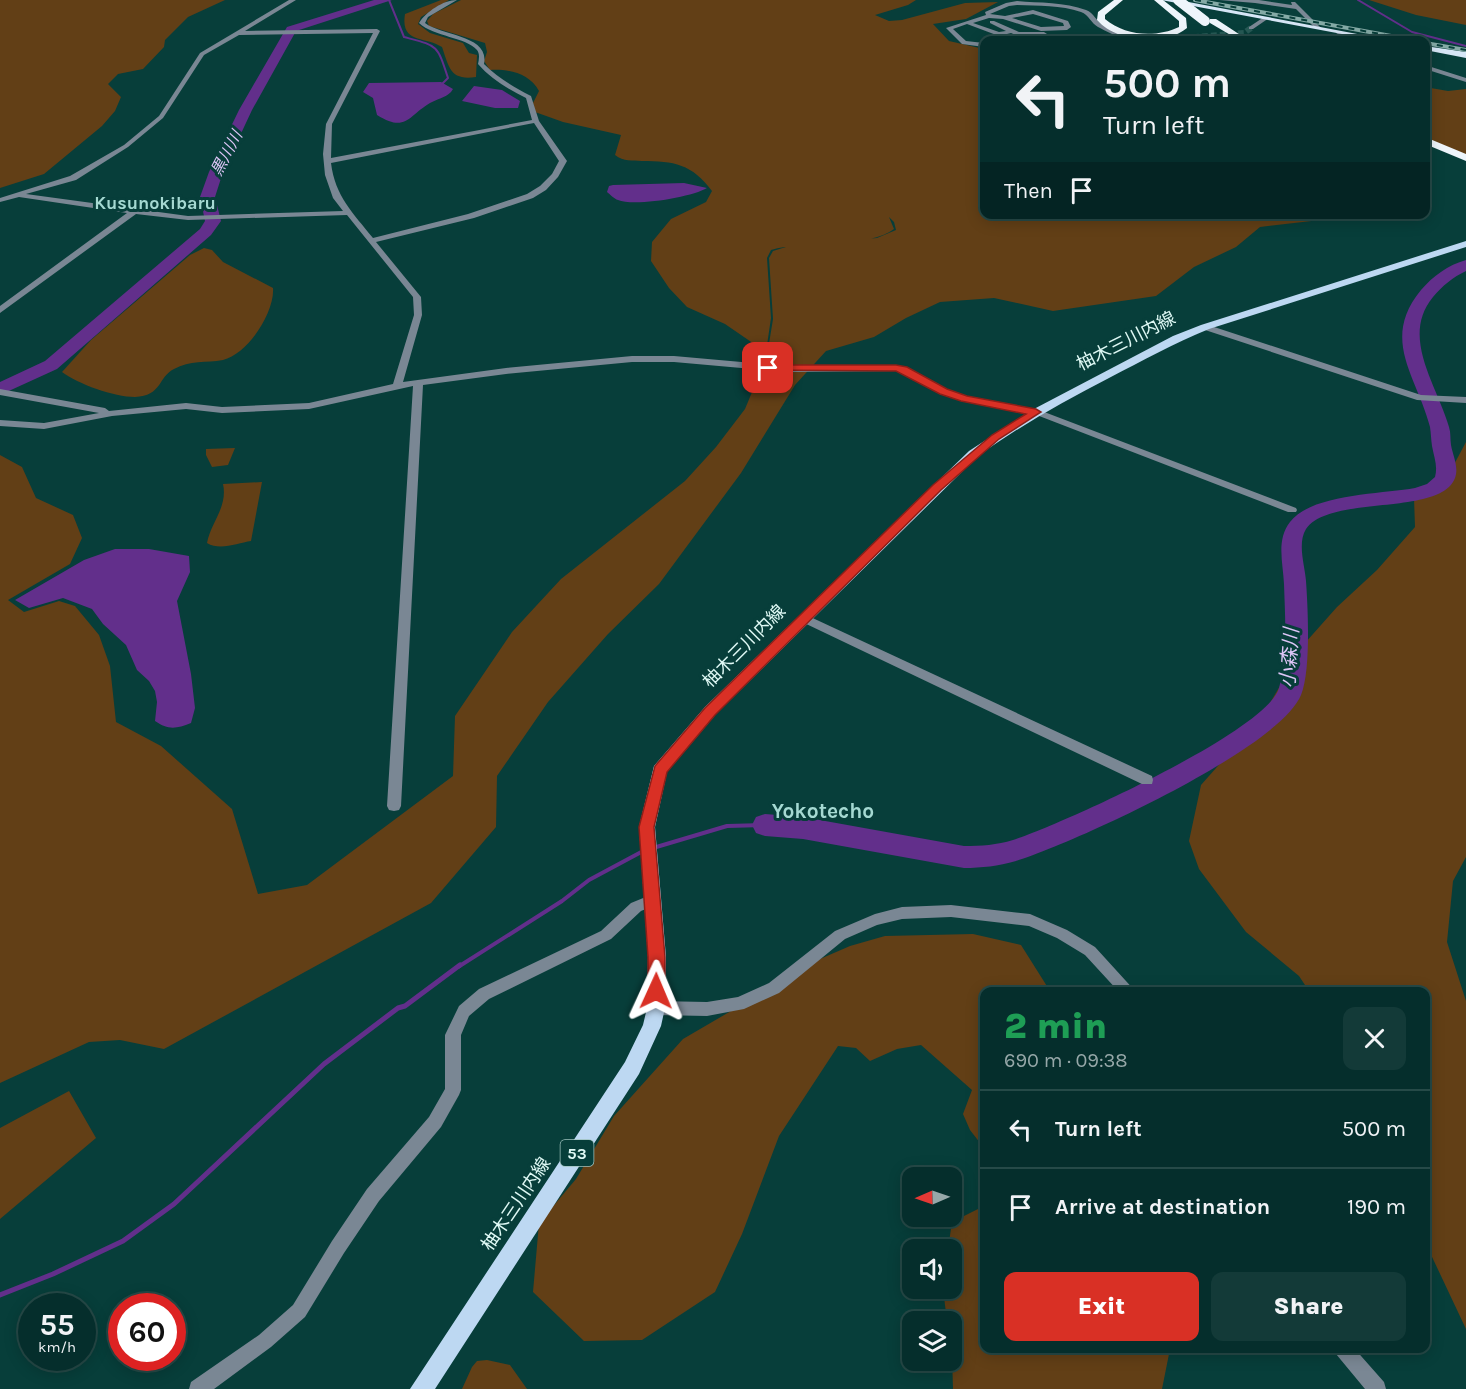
<!DOCTYPE html>
<meta charset="utf-8">
<style>
:root{--surface:#052e2c;--page:#133a38;--text:#f1f3f6;--muted:#97a8a9;--line:#264a48;--accent:#d93025}
body{margin:0;font-family:Karla,"Noto Sans JP",sans-serif;background:var(--page);color:var(--text);height:100vh;display:flex;flex-direction:column;font-size:22px;white-space:nowrap}
*{box-sizing:border-box;margin:0}
p{font-size:20px;color:var(--muted)}
.icon{flex:none;width:33px;height:33px;fill:none;stroke:currentColor;stroke-width:2;stroke-linecap:round;stroke-linejoin:round}
.map{position:relative;flex:1;overflow:hidden}
.panel{position:absolute;left:980px;top:987px;width:450px;height:366px;display:flex;flex-direction:column;background:var(--surface);border-radius:12px;box-shadow:0 3px 15px #0003,0 0 0 2px var(--line)}
.panel>*{flex:none}
.banner{position:absolute;left:980px;top:36px;width:450px;height:183px;border-radius:12px;box-shadow:0 3px 15px #0003,0 0 0 2px var(--line);background:#052e2c;color:var(--text);overflow:hidden}
.needle{width:39px;rotate:268deg}
.fabs{position:absolute;left:902px;top:1167px;display:grid;gap:12px}
.fabs a{display:grid;place-items:center;width:60px;height:60px;border-radius:12px;background:var(--surface);box-shadow:0 3px 15px #0003,0 0 0 2px var(--line);font-size:30px}
.speed{position:absolute;left:18px;top:1293px;display:flex;gap:12px;font-size:30px;font-weight:700;text-align:center}
.speed>*{display:grid;place-content:center;width:78px;height:78px;border-radius:50%;background:var(--surface);box-shadow:0 3px 15px #0003,0 0 0 2px var(--line);line-height:1}
.speed small{font-size:15px;font-weight:400}
.speed .limit{border:9px solid #d22;background:#fff;color:#111}
.pin{position:absolute;display:grid;place-items:center;width:51px;height:51px;color:#fff;margin:-26px;border-radius:12px;box-shadow:0 3px 9px #0006}
.me{position:absolute;width:66px;margin:-33px;rotate:1deg;stroke-linejoin:round;filter:drop-shadow(0 0 4px #0008)}
.turn{display:flex;align-items:center;gap:21px;height:126px;padding:0 24px;font-size:27px}
.turn .icon{width:78px;height:78px;stroke-width:2.5}
.turn b{display:block;font-size:42px;line-height:51px}
.then{display:flex;align-items:center;height:57px;padding:0 24px;background:#0003;gap:12px;font-size:22px}
.round{display:grid;place-items:center;flex:none;width:63px;height:63px;border-radius:12px;background:var(--page)}
.headline{display:flex;align-items:center;justify-content:space-between;height:102px;padding:0 24px}
h1{font-size:36px;font-weight:800;line-height:45px;color:#1e9e55}
.primary-button{display:flex;gap:12px;margin-top:auto;padding:12px 24px}
.primary-button a{flex:1;height:69px;border-radius:12px;background:var(--accent);color:#fff;font-size:24px;font-weight:800;line-height:69px;text-align:center}
.primary-button a+a{background:var(--page);color:var(--text)}
ul{padding:0;list-style:none}
li{display:flex;align-items:center;gap:18px;height:78px;padding:0 24px;border-top:2px solid var(--line)}
li div{flex:1}
li b{display:block;font-size:22px}
li em{font-style:normal}
.map>svg:first-child{display:block}
.green{fill:#623f16}
.water{fill:#622f8b}
.lines{fill:none;stroke-linecap:round;stroke-linejoin:round}
.stream-far2{stroke:#622f8b;stroke-width:2}
.stream-far1{stroke:#622f8b;stroke-width:4}
.stream{stroke:#622f8b;stroke-width:5}
.river{fill:#622f8b;fill-rule:evenodd}
.minor-tunnel{stroke:#275a56;stroke-width:6;stroke-dasharray:6 3;stroke-linecap:butt}
.minor{fill:#7a8794;fill-rule:evenodd}
.tertiary{fill:#7a8794;fill-rule:evenodd}
.primary{fill:#bdd8f2;fill-rule:evenodd}
.trunk{fill:#d6e6f6;fill-rule:evenodd}
.motorway{fill:#eef5fb;fill-rule:evenodd}
.rail-casing{stroke:#84aaa6;stroke-width:4}
.rail{stroke:#073e3a;stroke-width:2;stroke-dasharray:6;stroke-linecap:butt}
.motorway-bridge{stroke:#eef5fb;stroke-width:10}
.route{fill:#d93025;stroke:#8d1f18;stroke-width:1.5}
.labels{text-anchor:middle;stroke-width:6;stroke-linejoin:round;paint-order:stroke}
.far-water-label{font-size:16px;font-style:italic;fill:#dcc5f6;stroke:#073e3a}
.shield{fill:#073e3a;stroke:#9ec1bd;stroke-width:1.5}
.shield-label{font-size:16px;font-weight:bold;fill:#dff9f5}
.far-quarter-label{font-size:18px;font-weight:bold;fill:#a5d9d2;stroke:#073e3a}
.street-label{font-size:18px;fill:#dff9f5;stroke:#073e3a}
.water-label{font-size:20px;font-style:italic;fill:#dcc5f6;stroke:#073e3a}
.quarter-label{font-size:21px;font-weight:bold;fill:#a5d9d2;stroke:#073e3a}
</style>
<div class="map">
<svg width="1466" height="1389" viewBox="0 0 1466 1389">
<rect width="100%" height="100%" fill="#073e3a"/>
<!-- green -->
<path class="green" d="M0 0H225L188 17 165 40 164 47 143 69 118 74 108 84 121 97 115 111 102 126 44 174 0 188Z
M441 0H449L421 17 418 24 430 33 463 43 469 53 477 55 476 77C450 81 449 67 442 47 426 36 400 44 405 14Z
M461 0H916L908 5 875 15 889 21 902 20 965 3 998 2 966 19 933 24 949 41 984 49V214L1364 215 1260 227 1236 247 1194 267 1156 296 1053 311 994 298 940 302 906 318 874 337 826 351 795 385 741 473 659 584 608 634 548 702 497 776 496 827 431 903 164 1049 120 1040 89 1042 0 1083V455L22 467 36 498 73 515 82 538 70 564 8 600 24 612 59 601 75 606 99 635 110 666 116 722 161 746 232 809 258 894 307 885 453 776 455 716 512 632 561 579 685 481 716 447 745 409 767 356 773 319 769 258 773 251 789 246 877 238 896 230 894 222 889 217 894 229C870 248 804 240 771 250L767 258 771 318 766 352 725 324 687 307 669 288 651 261 652 242 671 219 706 202 712 191C692 164 674 161 642 161 632 160 624 162 615 155L621 135 563 122 535 112 533 103 539 91C529 73 509 69 490 70L484 61 487 52 485 43 429 26 427 21 433 14Z
M1369 0H1466V25L1416 15Z
M1425 87 1448 91 1466 89V156L1425 140Z
M204 248 212 250 223 262 273 288C275 312 248 354 223 360 206 363 190 360 174 369 158 377 162 396 135 397 114 397 78 384 62 372L91 340 190 255Z
M1466 442V857L1453 881 1447 942 1466 1001V1329L1425 1242V992L1309 991 1299 976 1246 932 1199 869 1189 841 1201 785 1263 715 1305 643 1337 607 1377 570 1415 527 1414 498 1450 472Z
M235 448 228 465 212 467 206 455V449Z
M262 482 251 541C238 543 220 551 207 543 211 522 228 507 223 484Z
M973 934 1021 945 1050 991 984 992V1148L970 1130 963 1114 972 1090 921 1045 897 1049 870 1061 856 1048 838 1046 779 1136 742 1234 715 1292 642 1340 584 1341 533 1292 539 1223 576 1179 614 1116 683 1039 820 959 850 946 885 936Z
M69 1091 96 1138 0 1219V1128Z
M984 1206V1348L1170 1349 1162 1389H953L951 1322 947 1321 943 1289 951 1288V1250L948 1249 952 1222Z
M487 1360 510 1365 527 1389H462L472 1367 477 1361Z"/>
<!-- water -->
<path class="water" d="M441 82 453 89 451 92C445 98 437 99 430 103 408 116 406 133 377 115L373 98 363 92 369 83Z
M474 86 502 90 520 101 518 108H495L462 101Z
M684 183 707 188C692 197 634 207 618 200 614 199 610 194 607 192L609 186 613 185Z
M115 549H149L189 556 190 572 177 601 191 674 195 708 191 723C176 729 168 730 155 721L157 702 155 691 149 681 137 670 126 645 103 624 92 609 63 598 29 608 15 600 84 560Z"/>
<g class="lines">
<!-- stream-far2 -->
<path class="stream-far2" d="M389 0 404 37C438 46 437 44 448 78L441 85
M1358 0 1412 32 1466 46"/>
<!-- stream-far1 -->
<path class="stream-far1" d="M653 848 727 826 765 825
M458 967 562 901 589 880 645 850"/>
<!-- stream -->
<path class="stream" d="M0 1295 53 1274 123 1241 174 1204 324 1064 398 1008 405 1006 460 965"/>
<!-- river -->
<path class="river" d="M374 0H392L296 31 252 110 223 172 215 197 221 221 211 235 57 369 0 395V382L45 361 200 229 205 221 200 197 209 172 239 110 287 27Z
M1466 260V271C1453 277 1442 286 1433 297 1400 337 1437 385 1449 427 1451 433 1450 439 1451 445 1453 456 1459 467 1455 478 1440 517 1330 494 1306 529 1297 543 1305 566 1306 581 1308 609 1311 671 1301 695 1279 749 1074 843 1016 861 998 866 982 868 964 868L803 839 765 836 756 833 752 825 756 817 765 814 803 817 964 846C981 846 997 845 1013 840 1060 825 1267 731 1279 688 1288 656 1285 616 1284 584 1283 563 1276 540 1290 522 1311 494 1381 494 1415 488L1427 484 1435 477C1438 466 1434 457 1432 446 1431 440 1431 433 1430 427 1417 376 1380 340 1421 290 1433 276 1448 265 1466 260Z"/>
<!-- minor-tunnel -->
<path class="minor-tunnel" d="M1184 38 1244 33 1251 28"/>
<!-- minor -->
<path class="minor" d="M289 0H296L245 31 377 29 380 31 332 124 331 158 532 120 526 98C508 89 491 79 478 64 479 59 480 54 477 50 466 37 434 37 419 23 426 12 443 0 457 0L428 17 425 23C442 36 490 35 484 64 498 78 514 87 531 96L539 121 567 161 558 177 546 190 533 198 474 218 376 242 421 297 422 315 403 382 506 368 632 356H674L786 366 896 365 906 367 947 389 966 396 1039 410 1296 508 1297 510 1296 512H1288L1034 414 964 401 941 393 901 371 786 372 674 362H632L506 374 423 385 401 806 399 810 394 811 389 810 387 806 413 386 309 409 222 413 186 409 112 416 44 429 0 426V420L44 423 99 413 0 395V389L105 408 109 411 186 403 222 407 309 403 393 384 414 315 413 297 347 215 188 220 136 214 0 313V306L127 213 19 197 0 202V198L70 176 124 145 159 116 200 53ZM373 33 326 124 323 154 325 175 333 198 343 211 188 216 26 194 76 180 128 147 163 118 204 55 239 35ZM534 123 559 161 552 174 540 186 527 194 468 214 373 238C353 213 335 196 331 163Z
M1219 0H1259L1292 5 1291 2H1295L1321 28 1316 29 1296 9 1255 3Z
M1017 1C1039 3 1065 2 1086 10 1094 13 1096 21 1103 25 1134 40 1150 38 1184 36L1187 38C1174 44 1138 42 1123 38 1115 36 1106 31 1098 27 1091 23 1089 15 1081 12 1061 5 1038 6 1017 5L1009 6 990 14 1005 16 1033 10 1068 21 1071 27 1067 30 1041 31 1003 19 989 18 973 23 999 32 1006 31 990 23V21H994L1019 32H1044L1047 34 1044 36H1018L1011 33 999 36 967 24 953 29 966 41 984 43V47L962 44 946 28 986 15 985 12 1006 3ZM1033 14 1063 23 1064 26 1041 27 1012 18Z
M1264 17 1269 18 1253 29H1249V27Z
M1336 31H1340L1355 40H1349L1336 33Z
M1425 65 1466 78V82L1425 69Z
M1205 324 1421 395 1466 397V403L1417 400 1202 329 1201 327Z
M804 614 1152 776 1153 780 1152 784H1142L800 621 798 618Z
M653 894 658 896 660 900 658 904 641 911 611 939 489 999 469 1016 461 1035V1090L459 1095 441 1127 379 1201 344 1253 305 1317 271 1347 214 1389H189L191 1382 259 1335 293 1305 332 1241 367 1189 429 1117 445 1089V1035L459 1006 479 989 601 931 631 903Z"/>
<!-- tertiary -->
<path class="tertiary" d="M951 905 1030 914 1067 930 1095 947 1136 992H1119L1085 955 1057 938 1029 926 951 917 902 919 877 925 845 939 779 993 744 1009 707 1016 656 1015 651 1013 649 1008 651 1003 656 1001 707 1002 738 997 769 983 835 931 875 914 902 907Z
M1333 1348H1354L1384 1382 1386 1389H1365L1336 1354Z"/>
<!-- primary -->
<path class="primary" d="M1466 241V247L1209 329C1174 343 1142 361 1109 378 1063 402 1019 426 977 457L715 715 667 772 655 827 666 957 665 1008 661 1026 639 1074 435 1389H410L625 1062 643 1025 647 1008 648 957 639 827 654 766 705 707 969 451 1032 410 1173 336 1201 325Z"/>
<!-- trunk -->
<path class="trunk" d="M1161 0H1178L1389 40H1374Z
M1425 46 1466 52V58L1425 50Z"/>
<!-- motorway -->
<path class="motorway" d="M1114 0H1123L1105 15V19C1125 36 1156 38 1179 27V21L1154 0H1163L1186 18 1187 28C1164 47 1116 42 1097 20L1098 12Z
M1210 19H1216L1248 40H1239L1210 23Z
M1425 137 1466 154V161L1425 144Z"/>
<!-- rail casing -->
<g class="rail-casing">
<path id="rail" d="M1195 0 1413 40
M1425 43 1466 50"/>
</g>
<!-- rail -->
<use href="#rail" class="rail"/>
<!-- motorway-bridge -->
<path class="motorway-bridge" d="M1178 0 1205 21"/>
</g>
<!-- route -->
<path class="route" d="M768 365H896L907 367 947 389 967 396 1036 409 1041 412 999 439 941 490 715 715 667 772 654 827 665 957V991L662 996 656 998 650 996 648 991V957L639 827 655 766 705 708 933 485 992 435 1026 414 961 401 940 394 896 371 764 370V366Z"/>
<g class="labels">
<!-- far-water labels -->
<g class="far-water-label">
<text transform="translate(226 153) rotate(-62)" y="6">黒川川</text>
</g>
<!-- shield labels -->
<rect class="shield" x="560.5" y="1140" width="33" height="26" rx="4.5"/>
<g class="shield-label">
<text x="577" y="1159">53</text>
</g>
<!-- far-quarter labels -->
<g class="far-quarter-label">
<text x="155" y="209">Kusunokibaru</text>
</g>
<!-- street labels -->
<g class="street-label">
<text transform="translate(1126 341) rotate(-27)" y="6">柚木三川内線</text>
<text transform="translate(744 646) rotate(-45)" y="6">柚木三川内線</text>
<text transform="translate(516 1204) rotate(-56)" y="6">柚木三川内線</text>
</g>
<!-- water labels -->
<g class="water-label">
<text transform="translate(1289 658) rotate(-86)" y="7">小森川</text>
</g>
<!-- quarter labels -->
<g class="quarter-label">
<text x="823" y="818">Yokotecho</text>
</g>
</g>
</svg>
<div class="fabs">
<a><svg class="needle" viewBox="-14 -14 28 28"><path d="M0-13l5 13h-10z" fill="#e53935"/><path d="M0 13l5-13h-10z" fill="#97a8a9"/></svg></a>
<a><svg class="icon" aria-label="sound" viewBox="0 0 24 24"><path d="M4 9h4l5-4v14l-5-4H4zM17 9q2 3 0 6"/></svg></a>
<a><svg class="icon" aria-label="layers" viewBox="0 0 24 24"><path d="M12 4l9 5-9 5-9-5zM3 14l9 5 9-5"/></svg></a>
</div>
<div class="speed"><div>55<small>km/h</small></div><div class="limit">60</div></div>
<div class="pin" style="left:768px;top:368px;background:#d93025"><svg class="icon" aria-label="arrive" viewBox="0 0 24 24"><path d="M6 21V4h12l-3 4 3 4H6"/></svg></div>
<svg class="me" style="left:656px;top:991px" viewBox="-20 -20 40 40"><path d="M0-17L14 15 0 8-14 15z" fill="#d93025" stroke="#fff" stroke-width="4"/></svg>
<div class="banner">
<div class="turn"><svg class="icon" aria-label="left" viewBox="0 0 24 24"><path d="M17 20v-9H6M10 6l-5 5 5 5"/></svg><div><b>500 m</b>Turn left</div></div>
<div class="then">Then<svg class="icon" aria-label="arrive" viewBox="0 0 24 24"><path d="M6 21V4h12l-3 4 3 4H6"/></svg></div>
</div>
<section class="panel">
<div class="headline"><div><h1>2 min</h1><p>690 m · 09:38</p></div><a class="round"><svg class="icon" aria-label="close" viewBox="0 0 24 24"><path d="M6 6l12 12M18 6L6 18"/></svg></a></div>
<ul>
<li><svg class="icon" aria-label="left" viewBox="0 0 24 24"><path d="M17 20v-9H6M10 6l-5 5 5 5"/></svg><div><b>Turn left</b></div><em>500 m</em></li>
<li><svg class="icon" aria-label="arrive" viewBox="0 0 24 24"><path d="M6 21V4h12l-3 4 3 4H6"/></svg><div><b>Arrive at destination</b></div><em>190 m</em></li>
</ul>
<div class="primary-button"><a>Exit</a><a>Share</a></div>
</section>
</div>
